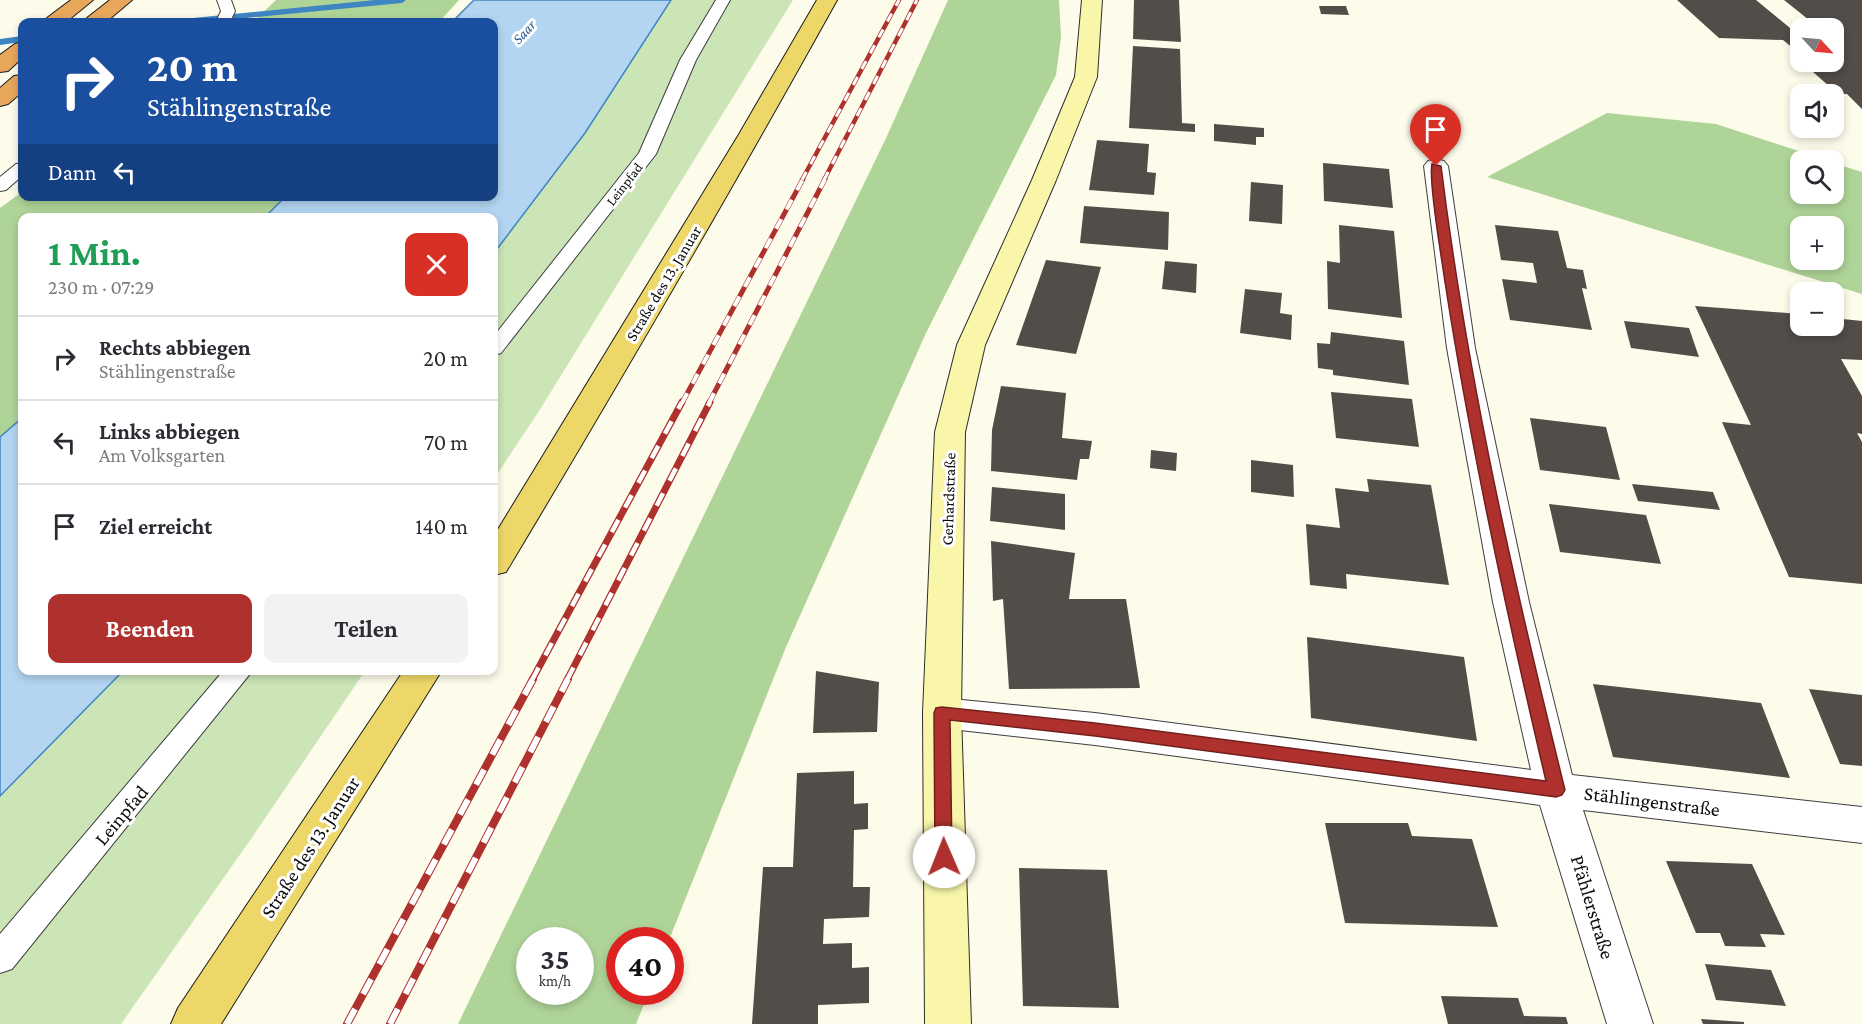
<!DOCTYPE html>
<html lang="de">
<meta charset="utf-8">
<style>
:root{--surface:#fff;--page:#f2f2f3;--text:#2b2b33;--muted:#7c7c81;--line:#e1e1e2;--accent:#af312e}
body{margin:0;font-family:"Crimson Pro",serif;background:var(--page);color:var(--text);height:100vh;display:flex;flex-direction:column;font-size:22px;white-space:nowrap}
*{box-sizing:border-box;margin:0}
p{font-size:20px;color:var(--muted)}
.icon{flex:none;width:33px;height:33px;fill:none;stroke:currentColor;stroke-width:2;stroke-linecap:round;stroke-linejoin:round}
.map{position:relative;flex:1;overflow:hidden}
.side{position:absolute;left:18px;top:213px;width:480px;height:462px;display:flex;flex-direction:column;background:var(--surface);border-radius:12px;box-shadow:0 3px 9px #0003}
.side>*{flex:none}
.banner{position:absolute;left:18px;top:18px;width:480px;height:183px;border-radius:12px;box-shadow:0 3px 9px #0003;background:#1a4fa0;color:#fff;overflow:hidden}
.needle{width:39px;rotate:116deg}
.fabs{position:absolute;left:1790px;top:18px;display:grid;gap:12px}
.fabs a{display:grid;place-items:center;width:54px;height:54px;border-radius:12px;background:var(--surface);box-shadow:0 3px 9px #0003;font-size:30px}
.speed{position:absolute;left:516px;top:927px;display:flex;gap:12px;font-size:30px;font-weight:700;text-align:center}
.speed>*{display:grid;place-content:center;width:78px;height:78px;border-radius:50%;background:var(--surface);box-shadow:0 3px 9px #0003;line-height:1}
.speed small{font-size:15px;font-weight:400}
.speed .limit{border:9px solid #d22;background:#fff;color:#111}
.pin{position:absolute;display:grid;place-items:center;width:51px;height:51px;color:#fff;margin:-62px -26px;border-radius:50% 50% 50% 0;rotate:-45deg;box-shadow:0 0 6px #0007}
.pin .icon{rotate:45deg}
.me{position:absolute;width:66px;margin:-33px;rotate:359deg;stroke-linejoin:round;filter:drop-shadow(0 0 4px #0008)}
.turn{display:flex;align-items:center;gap:21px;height:126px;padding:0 30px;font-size:27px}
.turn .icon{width:78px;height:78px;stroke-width:2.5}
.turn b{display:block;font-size:42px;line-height:51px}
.then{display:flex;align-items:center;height:57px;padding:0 30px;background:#0003;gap:12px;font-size:22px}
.round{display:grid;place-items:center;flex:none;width:63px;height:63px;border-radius:12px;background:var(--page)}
.head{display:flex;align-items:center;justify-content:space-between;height:102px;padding:0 30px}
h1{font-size:36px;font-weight:700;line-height:45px;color:#1e9e55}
.button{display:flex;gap:12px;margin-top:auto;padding:12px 30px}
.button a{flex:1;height:69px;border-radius:12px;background:var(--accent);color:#fff;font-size:24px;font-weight:700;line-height:69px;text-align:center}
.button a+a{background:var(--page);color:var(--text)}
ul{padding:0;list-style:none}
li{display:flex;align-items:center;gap:18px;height:84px;padding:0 30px;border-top:2px solid var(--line)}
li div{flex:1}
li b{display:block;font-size:22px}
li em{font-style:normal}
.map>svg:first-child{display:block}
.green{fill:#cbe5b7}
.forest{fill:#afd498;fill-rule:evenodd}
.water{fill:#b3d5f1;stroke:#3f85c2;stroke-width:1.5}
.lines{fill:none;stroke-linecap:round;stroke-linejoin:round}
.stream{fill:#3f85c2;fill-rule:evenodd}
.building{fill:#524d48}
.lane-casing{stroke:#3e3e3e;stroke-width:2}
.street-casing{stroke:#3e3e3e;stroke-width:2}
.secondary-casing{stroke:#2d2d2d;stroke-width:2}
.primary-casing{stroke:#1c1c1c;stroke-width:2}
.highway-casing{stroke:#1c1c1c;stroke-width:2}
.lane{fill:#fff;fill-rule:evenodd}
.street{fill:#fff;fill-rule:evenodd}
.secondary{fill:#f9f6aa;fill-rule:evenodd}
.primary{fill:#eed769;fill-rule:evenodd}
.highway{fill:#e9a75c;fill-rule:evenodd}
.rail-far3-casing{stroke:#af312e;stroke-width:4.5}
.rail-far2-casing{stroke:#af312e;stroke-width:5}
.rail-far1-casing{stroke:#af312e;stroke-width:7}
.rail-casing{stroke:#af312e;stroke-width:8}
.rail-far3{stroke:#fff;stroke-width:3;stroke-dasharray:9;stroke-linecap:butt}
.rail-far2{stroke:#fff;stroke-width:4;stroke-dasharray:11;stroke-linecap:butt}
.rail-far1{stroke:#fff;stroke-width:4.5;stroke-dasharray:14;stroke-linecap:butt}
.rail{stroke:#fff;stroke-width:6;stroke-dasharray:17;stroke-linecap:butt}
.route{fill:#af312e;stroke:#72201e;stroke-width:1.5}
.labels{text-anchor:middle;stroke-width:6;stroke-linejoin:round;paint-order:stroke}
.far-street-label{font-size:14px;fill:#0b0b0b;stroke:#fff}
.far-water-label{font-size:15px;font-style:italic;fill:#1f5792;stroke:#fff}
.street-label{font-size:16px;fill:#0b0b0b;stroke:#fff}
.near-street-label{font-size:20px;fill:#0b0b0b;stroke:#fff}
</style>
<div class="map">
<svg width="1862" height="1024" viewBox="0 0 1862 1024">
<rect width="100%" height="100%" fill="#fdfbea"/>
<!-- green -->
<path class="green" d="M671 0H793L539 411 494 479V253L585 133Z
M123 671H365L253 836 121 1024H0V796Z"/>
<!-- forest -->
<path class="forest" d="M276 0H459L439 22H253Z
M948 0H1059L1061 37 1056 75 926 333 786 647 669 940H620V992H649L636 1024H458L887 136ZM530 940H580V992H530Z
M1607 113 1716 124 1826 160H1800V194H1833V163L1862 172V294L1487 177ZM1800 226H1833V260H1800Z
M22 192V196L284 197 265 217 22 218V418L0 437V208Z"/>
<!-- water -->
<path class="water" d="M474 0H671L585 133 494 253V218L265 217 285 197 494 196V22H452Z
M22 418V670L123 671 0 796V437Z"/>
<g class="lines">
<!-- stream -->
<path class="stream" d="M375 0H406L402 3 205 22H178L183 19Z
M22 36V42L0 45V39Z"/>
</g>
<!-- building -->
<path class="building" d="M1134 0H1179L1181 42 1133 39Z
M1677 0H1756L1790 28H1800V54L1783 40 1719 38Z
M1784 0H1862V109L1847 94H1838L1813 72H1822L1809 62H1833V28H1819Z
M1319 6H1346L1349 15 1321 14Z
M1133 46 1180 49 1182 123 1195 124V132L1129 128Z
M1214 124 1264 128V137H1256V145L1214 141Z
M1097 140 1149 144 1147 172 1156 173 1154 195 1089 190Z
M1323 163 1389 169 1393 208 1324 201Z
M1251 182 1283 185 1282 224 1249 221Z
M1084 206 1169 212 1168 250 1080 243Z
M1339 225 1394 231 1402 318 1328 309 1327 261 1340 263Z
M1495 225 1558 231 1567 268 1583 270 1587 289 1582 288 1592 330 1510 320 1502 279 1537 283 1533 263 1501 260Z
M1046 260 1101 267 1076 354 1016 345Z
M1165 261 1197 264 1196 293 1162 289Z
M1245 289 1282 293 1280 313 1292 315 1291 340 1240 333Z
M1695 306 1800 314V326H1833V318L1862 321V360L1841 359 1862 396V434L1857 433 1862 442V584L1789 577 1722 422 1751 425Z
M1624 321 1689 328 1699 357 1631 348Z
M1331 332 1404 341 1409 385 1333 375V370L1318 368 1317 343 1330 344Z
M1001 386 1066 393 1062 438 1092 441 1089 459H1080L1077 480 991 471 992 430Z
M1331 392 1412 399 1419 447 1336 438Z
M1530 418 1606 427 1620 480 1540 470Z
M1151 450 1177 453 1176 471 1150 468Z
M1251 460 1293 465 1294 497 1251 492Z
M1367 479 1431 485 1449 585 1346 574 1347 589 1310 585 1306 524 1340 528 1335 488 1369 492Z
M1632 484 1713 492 1720 510 1638 501Z
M992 487 1065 494V530L990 521Z
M1549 504 1646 515 1661 564 1560 552Z
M991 541 1075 553 1069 599H1126L1140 688 1009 689 1003 599 993 601Z
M1307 637 1464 657 1477 741 1311 718Z
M816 671 879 682 877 732 813 733Z
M1593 684 1761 703 1790 778 1613 757Z
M1809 689 1862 695V766L1840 764Z
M854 771V804L868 803V829L854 830 853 887H870L869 917 824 919 823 944 852 943V968L869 967V1003L818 1005V1024H752L763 867H793L797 773Z
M1325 823H1408L1412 836 1472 839 1498 927 1345 923Z
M1666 861 1752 864 1785 935 1760 934 1766 947 1725 946 1720 933H1696Z
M1019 868 1107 870 1119 1008 1023 1006Z
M1705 964 1771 970 1786 1006 1716 1000Z
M1441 996 1518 998 1524 1016 1566 1017 1568 1024H1448Z
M1701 1019 1744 1022V1024H1703Z"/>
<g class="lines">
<!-- lane casing -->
<g class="lane-casing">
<path id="lane" d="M217 0H231L235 11 230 22H216L221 11Z
M716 0H730L696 60 656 154 501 353 494 355V336L639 153 680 60Z
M22 163V176L6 190 0 191V177L16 164Z
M224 670H253L12 969 0 973V934Z"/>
</g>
<!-- street casing -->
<g class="street-casing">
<path id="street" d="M1436 159 1444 161 1448 166 1475 348 1529 602 1572 775 1862 807V843L1583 810 1653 1024H1607L1540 805 1095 745 942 728 928 724 923 713 928 702 942 698 1095 713 1531 770 1493 602 1447 348 1424 166 1428 161Z"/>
</g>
<!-- secondary casing -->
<g class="secondary-casing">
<path id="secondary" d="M1082 0H1102L1097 77 1056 180 985 345 965 432 961 713 971 1024H925L923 713 935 432 957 345 1032 180 1075 77Z"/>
</g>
<!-- primary casing -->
<g class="primary-casing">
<path id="primary" d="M817 0H837C730 193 619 383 506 572L494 575V536L738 136Z
M404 670H442L221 1024H171L178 1008Z"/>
</g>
<!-- highway casing -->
<g class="highway-casing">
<path id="highway" d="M71 0H93L66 22H44L47 18Z
M110 0H132L106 22H84L87 18Z
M22 42V58L8 71 0 72V55L15 44Z
M22 75V92L8 104 0 106V88L14 76Z"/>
</g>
<!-- lane -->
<use href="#lane" class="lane"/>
<!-- street -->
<use href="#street" class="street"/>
<!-- secondary -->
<use href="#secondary" class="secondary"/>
<!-- primary -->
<use href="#primary" class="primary"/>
<!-- highway -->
<use href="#highway" class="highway"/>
<!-- rail-far3 casing -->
<g class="rail-far3-casing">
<path id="rail-far3" d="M802 180 899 0
M824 180 917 0"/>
</g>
<!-- rail-far2 casing -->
<g class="rail-far2-casing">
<path id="rail-far2" d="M682 403 803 179
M709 403 825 179"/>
</g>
<!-- rail-far1 casing -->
<g class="rail-far1-casing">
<path id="rail-far1" d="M532 680 682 402
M567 680 710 402"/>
</g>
<!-- rail casing -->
<g class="rail-casing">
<path id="rail" d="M347 1024 533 679
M390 1024 568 679"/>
</g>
<!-- rail-far3 -->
<use href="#rail-far3" class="rail-far3"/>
<!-- rail-far2 -->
<use href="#rail-far2" class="rail-far2"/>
<!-- rail-far1 -->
<use href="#rail-far1" class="rail-far1"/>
<!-- rail -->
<use href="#rail" class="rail"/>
</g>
<!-- route -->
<path class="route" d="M1432 164 1441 166C1467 377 1514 584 1565 790L1562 795 1556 797 1095 736 950 720 952 857 950 862 944 865 937 862 935 857 934 713 936 708 942 707 1095 723 1546 781C1507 616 1471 450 1445 282 1442 260 1428 180 1432 164Z"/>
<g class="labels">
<!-- far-street labels -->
<g class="far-street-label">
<text transform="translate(624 184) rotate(-52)" y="5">Leinpfad</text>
</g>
<!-- far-water labels -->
<g class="far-water-label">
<text transform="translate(524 32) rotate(-47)" y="5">Saar</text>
</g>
<!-- street labels -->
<g class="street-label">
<text transform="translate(663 283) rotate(-59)" y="6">Straße des 13. Januar</text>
<text transform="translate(948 499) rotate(-88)" y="6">Gerhardstraße</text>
</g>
<!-- near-street labels -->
<g class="near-street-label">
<text transform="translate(1652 801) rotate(7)" y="7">Stählingenstraße</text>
<text transform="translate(121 815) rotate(-50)" y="7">Leinpfad</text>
<text transform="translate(310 847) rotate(-57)" y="7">Straße des 13. Januar</text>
<text transform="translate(1593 907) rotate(73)" y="7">Pfählerstraße</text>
</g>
</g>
</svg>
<div class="fabs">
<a><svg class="needle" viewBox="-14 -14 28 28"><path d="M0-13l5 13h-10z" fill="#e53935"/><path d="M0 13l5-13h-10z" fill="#7c7c81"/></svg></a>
<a><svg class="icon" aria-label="sound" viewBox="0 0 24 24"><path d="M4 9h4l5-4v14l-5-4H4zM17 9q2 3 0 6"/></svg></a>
<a><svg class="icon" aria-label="search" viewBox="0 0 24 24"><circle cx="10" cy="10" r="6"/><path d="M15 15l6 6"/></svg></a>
<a>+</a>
<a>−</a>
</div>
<div class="speed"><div>35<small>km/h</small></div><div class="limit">40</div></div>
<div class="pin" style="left:1436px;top:166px;background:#d93025"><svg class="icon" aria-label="arrive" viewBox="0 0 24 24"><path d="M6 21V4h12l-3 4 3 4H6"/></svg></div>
<svg class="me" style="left:944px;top:857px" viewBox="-20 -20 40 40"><circle r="19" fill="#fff"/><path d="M0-13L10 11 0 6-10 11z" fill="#af312e"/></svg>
<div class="banner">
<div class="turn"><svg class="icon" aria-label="right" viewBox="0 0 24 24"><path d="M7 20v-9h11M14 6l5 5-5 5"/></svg><div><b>20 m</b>Stählingenstraße</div></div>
<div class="then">Dann<svg class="icon" aria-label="left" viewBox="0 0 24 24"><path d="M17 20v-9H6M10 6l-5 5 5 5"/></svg></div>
</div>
<section class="side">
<div class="head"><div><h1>1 Min.</h1><p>230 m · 07:29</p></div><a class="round" style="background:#d93025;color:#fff"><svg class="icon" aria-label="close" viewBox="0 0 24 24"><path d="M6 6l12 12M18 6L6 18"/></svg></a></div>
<ul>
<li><svg class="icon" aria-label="right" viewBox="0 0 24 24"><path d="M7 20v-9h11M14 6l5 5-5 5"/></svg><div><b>Rechts abbiegen</b><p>Stählingenstraße</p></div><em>20 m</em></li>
<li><svg class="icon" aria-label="left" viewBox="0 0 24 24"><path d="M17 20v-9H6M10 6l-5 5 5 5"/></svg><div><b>Links abbiegen</b><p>Am Volksgarten</p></div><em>70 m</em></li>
<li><svg class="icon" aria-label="arrive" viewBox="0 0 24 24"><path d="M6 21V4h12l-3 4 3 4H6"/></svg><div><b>Ziel erreicht</b></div><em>140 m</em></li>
</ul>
<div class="button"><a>Beenden</a><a>Teilen</a></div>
</section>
</div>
